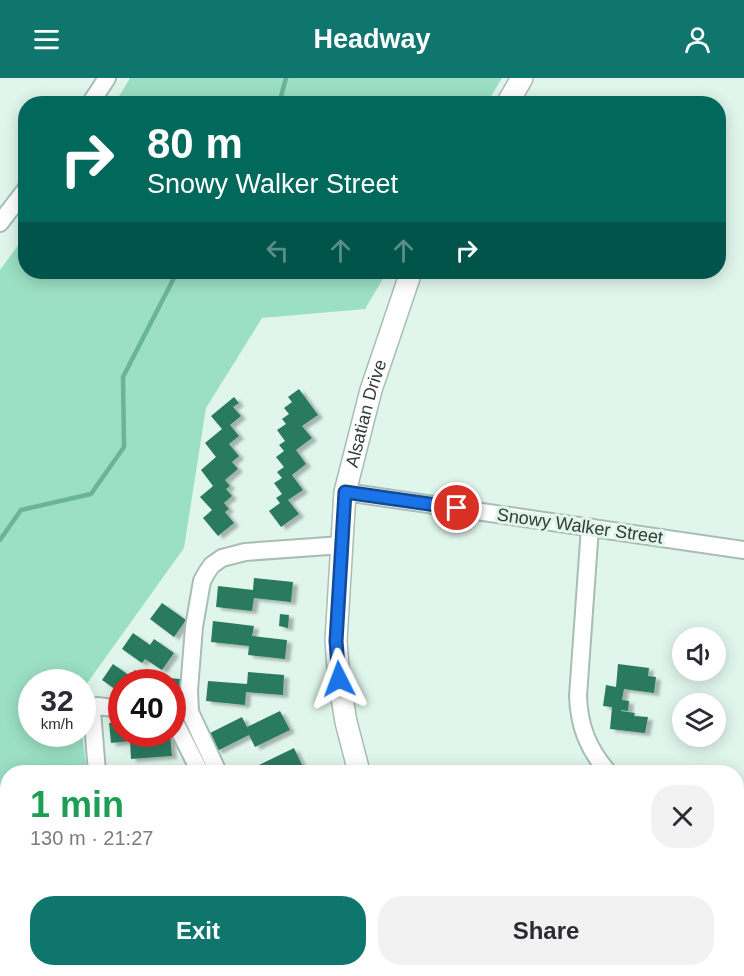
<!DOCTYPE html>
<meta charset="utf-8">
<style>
:root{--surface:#fff;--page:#f2f2f3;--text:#2b2b33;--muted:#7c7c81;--accent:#0f766e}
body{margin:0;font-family:Arial,sans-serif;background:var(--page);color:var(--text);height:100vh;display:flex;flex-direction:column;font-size:22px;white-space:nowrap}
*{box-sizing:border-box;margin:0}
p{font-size:20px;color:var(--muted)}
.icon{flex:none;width:33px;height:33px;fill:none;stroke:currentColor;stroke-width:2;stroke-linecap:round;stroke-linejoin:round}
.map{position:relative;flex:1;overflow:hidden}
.sheet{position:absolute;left:0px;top:687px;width:744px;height:212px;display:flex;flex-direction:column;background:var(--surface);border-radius:24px 24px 0 0;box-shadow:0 3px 15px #0003}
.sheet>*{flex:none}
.hud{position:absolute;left:18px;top:18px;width:708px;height:183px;border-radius:24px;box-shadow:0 3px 15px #0003;background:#00695c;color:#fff;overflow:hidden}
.fabs{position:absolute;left:672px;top:549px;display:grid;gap:12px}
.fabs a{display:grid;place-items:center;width:54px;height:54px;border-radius:50%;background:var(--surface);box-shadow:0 3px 15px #0003;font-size:30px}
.speed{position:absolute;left:18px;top:591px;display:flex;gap:12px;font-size:30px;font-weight:700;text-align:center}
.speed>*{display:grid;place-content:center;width:78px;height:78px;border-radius:50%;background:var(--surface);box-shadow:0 3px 15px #0003;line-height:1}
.speed small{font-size:15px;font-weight:400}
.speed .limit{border:9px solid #d22;background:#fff;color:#111}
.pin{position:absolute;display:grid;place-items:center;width:51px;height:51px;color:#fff;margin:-26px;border:3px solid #fff;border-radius:50%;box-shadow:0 2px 6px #0007}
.me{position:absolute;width:66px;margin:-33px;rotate:357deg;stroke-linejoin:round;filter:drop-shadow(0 0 4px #0008)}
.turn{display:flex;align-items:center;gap:21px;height:126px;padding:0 30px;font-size:27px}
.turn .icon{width:78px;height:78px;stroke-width:2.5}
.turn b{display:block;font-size:42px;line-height:51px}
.lanes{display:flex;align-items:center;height:57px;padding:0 30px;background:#0003;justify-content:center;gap:30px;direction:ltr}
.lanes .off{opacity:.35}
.round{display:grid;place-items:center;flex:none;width:63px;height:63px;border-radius:24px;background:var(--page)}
.head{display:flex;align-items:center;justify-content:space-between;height:102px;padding:0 30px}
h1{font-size:36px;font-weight:600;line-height:45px;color:#1e9e55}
.button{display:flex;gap:12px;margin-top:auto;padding:12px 30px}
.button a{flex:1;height:69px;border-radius:24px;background:var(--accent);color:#fff;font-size:24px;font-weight:600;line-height:69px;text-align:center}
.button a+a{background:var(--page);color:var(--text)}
header{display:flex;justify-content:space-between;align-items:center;height:78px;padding:0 30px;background:var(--accent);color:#fff;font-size:27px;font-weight:600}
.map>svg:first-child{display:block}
.green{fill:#9be0c4}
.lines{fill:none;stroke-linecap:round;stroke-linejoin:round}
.stream{stroke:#6ab498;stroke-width:4.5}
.building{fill:#297a5f;filter:url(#shadow)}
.minor-casing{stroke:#a8bdb4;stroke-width:20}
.tertiary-casing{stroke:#a8bdb4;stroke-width:24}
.minor{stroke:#fff;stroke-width:16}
.tertiary{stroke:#fff;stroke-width:21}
.route-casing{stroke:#114b97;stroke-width:15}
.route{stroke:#1a73e8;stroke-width:10}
.labels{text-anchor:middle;stroke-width:6;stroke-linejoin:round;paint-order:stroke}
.street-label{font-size:18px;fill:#333c38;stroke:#e0f6ec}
</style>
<header><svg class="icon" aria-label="menu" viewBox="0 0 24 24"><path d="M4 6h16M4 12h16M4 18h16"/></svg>Headway<svg class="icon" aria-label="person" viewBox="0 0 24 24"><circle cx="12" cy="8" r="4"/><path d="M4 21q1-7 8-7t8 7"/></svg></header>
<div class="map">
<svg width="744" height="898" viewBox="0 0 744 898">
<defs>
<filter id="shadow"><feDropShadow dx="5" dy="3" stdDeviation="1.5" flood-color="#0004"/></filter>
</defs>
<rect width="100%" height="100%" fill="#e0f6ec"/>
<!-- green -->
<path class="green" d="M130 0H502L487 25H115Z
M25 158 26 194H387L365 231 262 240 206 330 184 470 83 611 82 604H32V656H82L87 694H8V891H65L62 898H0V192Z"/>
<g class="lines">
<!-- stream -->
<path class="stream" d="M279 26 286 0
M0 462 21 432 91 416 124 369 123 299 177 194"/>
</g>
<!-- building -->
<path class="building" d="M299 311 318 337 302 348 312 360 296 372 306 386 292 397 303 412 288 422 299 436 281 449 269 433 280 425 276 420 282 416 274 405 282 400 277 394 284 389 276 379 284 373 279 367 285 363 277 352 286 346 282 341 289 336 284 330 292 324 288 319Z
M234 319 239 325 233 329 241 338 230 347 239 358 229 366 239 378 232 384 238 391 225 402 230 408 226 411 232 418 224 425 229 431 225 434 234 445 218 458 203 440 212 432 200 419 213 408 201 392 216 379 205 365 222 351 211 338Z
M254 500 293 504 291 524 254 520 252 533 216 529 218 508 253 512Z
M162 525 186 542 174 559 150 541Z
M280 536 289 537 288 550 279 548Z
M213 543 254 548 252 558 287 562 285 581 248 577 249 568 211 564Z
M133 555 150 567 154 561 174 575 162 592 145 581 142 585 122 571Z
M113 586 130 598 135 592 153 604H122V616L102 602Z
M618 586 649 590 648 598 656 599 654 615 624 611 622 622 629 623 628 633 621 632V633L635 635 634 638 648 639 645 655 610 651 612 629 603 628 606 607 616 609Z
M248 594 284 597 283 617 246 614 245 627 206 623 208 603 247 606Z
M157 599 180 601 179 618 172 617V604H157Z
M280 633 290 652 255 669 249 657 217 673 208 656 242 639 247 649Z
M122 644V656H170L172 678 131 681 130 663 111 665 109 645Z
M294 670 302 687 287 694H262L259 687Z
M76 891H115L111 898H87L75 893Z
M142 891H175L178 898H145Z
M191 891H217L219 898H184L183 894Z"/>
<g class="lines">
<!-- minor casing -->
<g class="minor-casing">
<path id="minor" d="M90 26 107 0
M0 145 26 111
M345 414 744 472
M590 449 578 618C579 648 588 671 608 694
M172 641 175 644 200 694
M97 694 92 633 97 628 122 631
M218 694 190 634 189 612 194 549 202 503 207 494 212 487 222 480 245 474 342 467
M736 732 744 733"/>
</g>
<!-- tertiary casing -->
<g class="tertiary-casing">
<g id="tertiary">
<path d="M507 26 522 0"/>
<path id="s1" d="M359 694 346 644 339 601 336 563 345 414 371 312 411 194"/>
<path d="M434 891 437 898"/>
</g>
</g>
<!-- minor -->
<use href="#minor" class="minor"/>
<!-- tertiary -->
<use href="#tertiary" class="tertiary"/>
</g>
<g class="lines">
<!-- route casing -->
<g class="route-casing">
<path id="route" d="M339 601 336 563 345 414 457 430"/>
</g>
<!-- route -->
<use href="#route" class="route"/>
</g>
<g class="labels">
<!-- street labels -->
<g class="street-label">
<text dy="6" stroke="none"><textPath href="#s1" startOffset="364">Alsatian Drive</textPath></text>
<text transform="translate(580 448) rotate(8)" y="6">Snowy Walker Street</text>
</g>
</g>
</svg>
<div class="fabs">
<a><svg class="icon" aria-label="sound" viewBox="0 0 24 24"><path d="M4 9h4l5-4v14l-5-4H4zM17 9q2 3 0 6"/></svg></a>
<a><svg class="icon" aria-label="layers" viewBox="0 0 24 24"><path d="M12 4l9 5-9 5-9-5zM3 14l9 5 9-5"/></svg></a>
</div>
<div class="speed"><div>32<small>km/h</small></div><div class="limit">40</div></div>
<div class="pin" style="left:457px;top:430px;background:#d93025"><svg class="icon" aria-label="arrive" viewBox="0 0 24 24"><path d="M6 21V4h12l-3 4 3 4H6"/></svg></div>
<svg class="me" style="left:339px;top:601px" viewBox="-20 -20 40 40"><path d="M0-17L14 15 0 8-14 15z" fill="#1a73e8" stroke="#fff" stroke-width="4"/></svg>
<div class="hud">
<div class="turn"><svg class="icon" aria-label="right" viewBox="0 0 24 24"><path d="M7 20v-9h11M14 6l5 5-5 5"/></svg><div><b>80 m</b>Snowy Walker Street</div></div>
<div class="lanes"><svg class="icon off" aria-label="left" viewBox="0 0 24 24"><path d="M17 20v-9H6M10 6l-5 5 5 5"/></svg><svg class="icon off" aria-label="ahead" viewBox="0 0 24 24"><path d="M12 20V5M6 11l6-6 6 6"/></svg><svg class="icon off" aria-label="ahead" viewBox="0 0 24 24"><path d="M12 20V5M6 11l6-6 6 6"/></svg><svg class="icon" aria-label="right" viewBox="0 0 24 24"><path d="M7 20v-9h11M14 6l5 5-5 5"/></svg></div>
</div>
<section class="sheet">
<div class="head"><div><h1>1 min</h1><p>130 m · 21:27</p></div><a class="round"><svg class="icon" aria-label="close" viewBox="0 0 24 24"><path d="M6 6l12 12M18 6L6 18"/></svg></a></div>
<div class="button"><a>Exit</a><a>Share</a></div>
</section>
</div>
